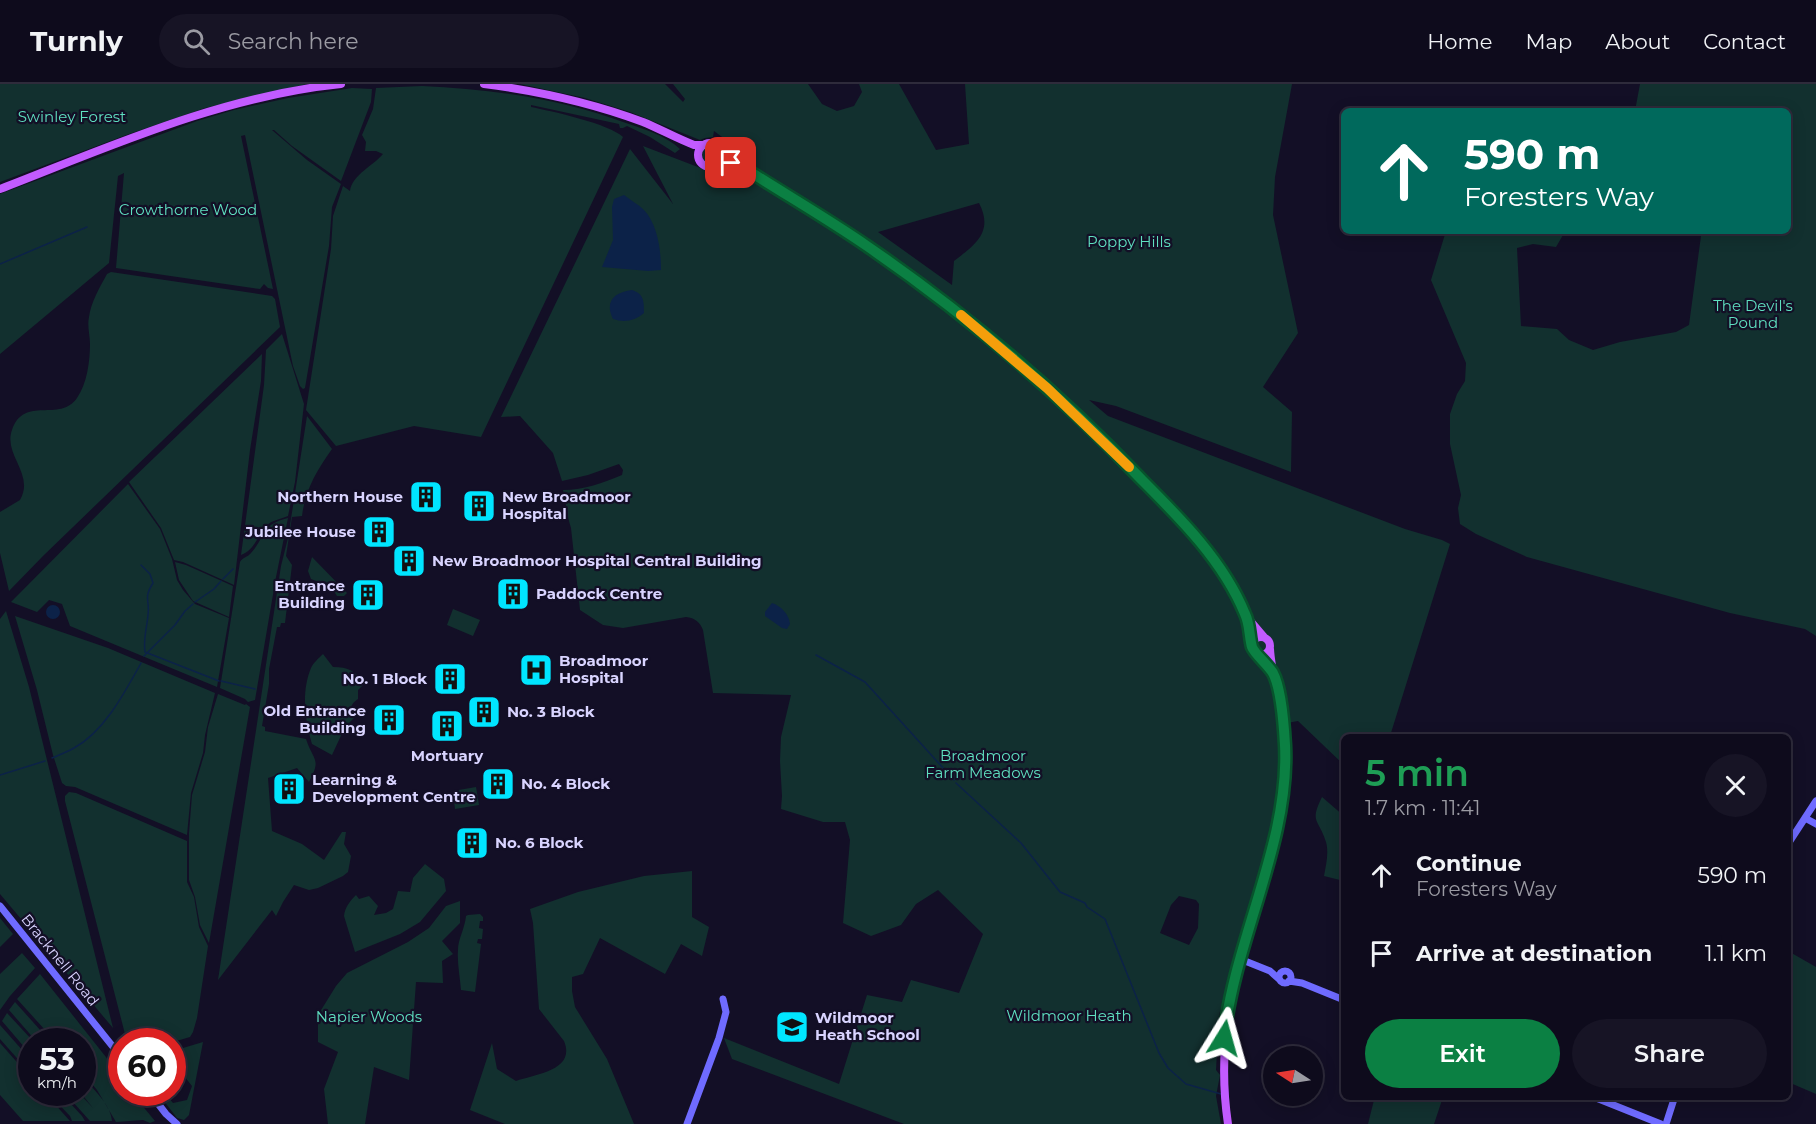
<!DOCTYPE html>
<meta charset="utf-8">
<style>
:root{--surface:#0e0b1c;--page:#171425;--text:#f1f3f6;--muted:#9b9ba3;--line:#2e2b3b;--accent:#0b8043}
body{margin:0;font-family:Montserrat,sans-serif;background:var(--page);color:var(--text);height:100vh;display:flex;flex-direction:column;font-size:22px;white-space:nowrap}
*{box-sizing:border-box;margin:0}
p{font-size:20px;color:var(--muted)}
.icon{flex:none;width:33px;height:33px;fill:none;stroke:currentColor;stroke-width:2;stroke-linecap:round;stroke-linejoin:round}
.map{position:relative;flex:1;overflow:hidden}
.details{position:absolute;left:1341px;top:650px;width:450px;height:366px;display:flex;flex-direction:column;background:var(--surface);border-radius:9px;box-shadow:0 3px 15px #0003,0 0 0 2px var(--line)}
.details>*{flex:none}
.hud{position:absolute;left:1341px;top:24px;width:450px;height:126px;border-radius:9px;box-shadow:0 3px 15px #0003,0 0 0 2px var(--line);background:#00695c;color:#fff;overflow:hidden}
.needle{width:39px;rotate:282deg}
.controls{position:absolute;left:1263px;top:962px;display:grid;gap:12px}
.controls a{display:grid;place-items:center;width:60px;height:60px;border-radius:50%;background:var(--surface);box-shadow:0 3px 15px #0003,0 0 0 2px var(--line);font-size:30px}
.speed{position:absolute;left:18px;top:944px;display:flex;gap:12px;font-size:30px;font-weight:700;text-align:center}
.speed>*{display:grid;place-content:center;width:78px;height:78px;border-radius:50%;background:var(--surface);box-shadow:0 3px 15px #0003,0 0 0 2px var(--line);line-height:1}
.speed small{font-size:15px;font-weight:400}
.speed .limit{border:9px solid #d22;background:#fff;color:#111}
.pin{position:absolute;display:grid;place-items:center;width:51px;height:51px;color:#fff;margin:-26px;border-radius:12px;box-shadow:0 3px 9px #0006}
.me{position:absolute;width:66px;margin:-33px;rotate:8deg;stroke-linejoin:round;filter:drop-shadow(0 0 4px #0008)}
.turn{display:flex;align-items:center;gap:21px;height:126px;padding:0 24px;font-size:27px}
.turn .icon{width:78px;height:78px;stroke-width:2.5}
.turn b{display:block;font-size:42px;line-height:51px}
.round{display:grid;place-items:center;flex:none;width:63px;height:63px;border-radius:32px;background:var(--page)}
.head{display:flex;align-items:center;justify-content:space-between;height:102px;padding:0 24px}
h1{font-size:36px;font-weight:600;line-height:45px;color:#1e9e55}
.action{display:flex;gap:12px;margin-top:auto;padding:12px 24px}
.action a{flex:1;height:69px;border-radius:36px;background:var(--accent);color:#fff;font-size:24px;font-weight:600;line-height:69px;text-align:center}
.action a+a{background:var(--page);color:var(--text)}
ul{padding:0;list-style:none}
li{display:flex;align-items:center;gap:18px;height:78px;padding:0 24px}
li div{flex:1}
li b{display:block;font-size:22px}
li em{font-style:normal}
header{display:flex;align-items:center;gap:36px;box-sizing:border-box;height:84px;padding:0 30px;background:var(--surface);border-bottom:2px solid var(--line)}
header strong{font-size:28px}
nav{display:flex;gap:33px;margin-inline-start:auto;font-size:21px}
.search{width:420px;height:54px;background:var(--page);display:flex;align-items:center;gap:15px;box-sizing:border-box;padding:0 21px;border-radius:33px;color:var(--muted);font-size:22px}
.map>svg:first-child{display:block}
.green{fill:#12302f;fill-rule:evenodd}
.water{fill:#0c2248}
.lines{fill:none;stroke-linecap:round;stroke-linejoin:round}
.stream{stroke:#0c2248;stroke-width:1.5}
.secondary{stroke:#6f6bff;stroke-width:7}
.primary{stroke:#c25bff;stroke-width:8}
.route-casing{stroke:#07532c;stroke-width:15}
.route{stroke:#0b8043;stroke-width:10}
.slow{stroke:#f59e0b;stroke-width:10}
.labels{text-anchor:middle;stroke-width:4.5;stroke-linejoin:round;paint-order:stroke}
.park-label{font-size:15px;fill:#5fe0c0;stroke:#130f26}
.poi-label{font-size:15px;font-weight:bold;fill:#d9d4ff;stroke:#130f26;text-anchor:start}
.street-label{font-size:15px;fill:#d9d4ff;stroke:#130f26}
</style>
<header>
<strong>Turnly</strong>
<div class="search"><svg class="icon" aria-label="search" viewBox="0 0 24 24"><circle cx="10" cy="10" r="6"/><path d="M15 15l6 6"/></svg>Search here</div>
<nav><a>Home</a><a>Map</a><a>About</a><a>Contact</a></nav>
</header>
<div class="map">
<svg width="1816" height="1040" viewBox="0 0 1816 1040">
<rect width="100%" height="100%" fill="#130f26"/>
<!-- green -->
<path class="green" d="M0 0H307L205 24 129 50 0 98Z
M520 0H665L683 18 685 15 673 0H808L822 20 837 27 854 22 862 8 859 0H899L936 66 969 60 965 0H1292L1275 93 1273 131 1298 249 1263 303 1292 328 1291 388 1116 322 1089 316 1108 332 1405 445 1442 456 1450 460 1390 652H1344V681L1298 637 1287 639 1268 764 1219 931 1216 986 1220 991 1216 1012 1221 1040H904L732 975 724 954 839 1000 867 911 902 918 911 896 959 909 983 850 938 806 916 820 901 841 871 852 843 839 850 756 845 738H823L781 725 782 712 780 677 781 653 791 611 713 609 703 546C700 538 695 534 686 533L623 544 603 541 580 526 571 444C567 432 566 419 563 406 585 406 602 399 622 391L623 386 619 380 588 391 562 397 553 369 520 332 501 333 630 65 673 120 643 62 724 93 745 70 714 47 713 53 705 54 700 56 630 28 585 14ZM979 119C994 148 975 161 954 177L952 201 878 148ZM1179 812 1196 816 1199 820 1198 844 1189 861 1160 849 1171 821Z
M1640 0H1816V552L1805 545 1730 529 1527 473 1476 450 1460 440 1458 424 1461 411 1450 360V330L1457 310 1465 297 1466 279 1431 196 1446 147H1560L1563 151 1556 163 1533 160 1517 164 1521 242 1557 245 1569 256 1593 266 1620 258 1676 248 1689 241 1701 152 1697 147H1788V27H1635Z
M422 2C492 5 561 15 626 39 644 45 665 51 680 65L675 69 650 53 627 42 623 44H620L619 40 531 21V23C551 27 610 40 623 53L481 353 414 342 336 362 306 326 331 165 333 132 343 102 350 107C352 91 374 81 383 70L376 67H365L366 58 362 51 373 25 376 4Z
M352 4 372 5 371 18 341 97 292 62 274 46H272L307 76 341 100 332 123 329 162 305 304 303 305 300 302 293 282 245 51 241 52 273 205 268 204 264 200 260 205 116 184 124 89 118 92 109 179 0 270V110L197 37 234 26 288 14Z
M701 71a8 8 0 1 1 16 0a8 8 0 1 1-16 0Z
M111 188 272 212 275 215 280 243 43 472 9 507 0 469V428L20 416C35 390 3 371 12 346 24 311 60 339 77 314 87 300 90 277 90 260 90 251 87 242 89 233 91 218 100 203 107 190Z
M282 250 304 320 295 398 288 432C281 435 272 436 266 442 257 452 255 466 241 471L264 301 266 266Z
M262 270 261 297 250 366 234 501 183 478 174 476 161 444 129 398Z
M307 332 332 365C317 386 305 406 302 432L292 433 286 472 292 481 285 539H281L280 543H277L269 585V600L262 642 265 643V647L306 655C313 677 322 674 309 698L297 684 268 694 272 747 302 760 324 776 342 748H346L344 760 351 772 348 788 343 792 318 804 309 806 294 801 283 818 276 832 272 826 218 896 281 482 288 454Z
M128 400 160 445 172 475 177 496 183 506 195 520 229 534 217 603 70 542 62 520 49 516 37 528 11 518Z
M288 434 276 493 255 616 248 618 245 615 220 604 240 478C243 473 248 473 251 469 267 451 260 441 288 434Z
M312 473 347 509 344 512H337L332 504 327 501 311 495 308 487Z
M175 478 186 481 233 502 229 533 193 517 179 496Z
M453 525 480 536 473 552 447 541Z
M6 527 29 603 113 944 0 810V535Z
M15 532 108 564 215 609 205 651 203 669 191 709 187 751 75 703 66 702 62 699 53 671 37 606Z
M323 570 333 583C348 583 357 587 364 600L358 606V615C350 620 348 628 354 634L345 643 332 671 312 660C305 636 301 608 311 584 313 579 319 574 323 570Z
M218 610 245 621 246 620 250 623 209 859 200 841 195 813 189 796V749L192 711 205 668 208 643Z
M476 703 479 721 455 725 453 707Z
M69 708 76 709 187 757V798L194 813 199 843 208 862 197 934 193 948 190 953 173 958 130 957 125 950 65 717V712Z
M1322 713 1344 732V797L1324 792C1326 781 1329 769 1326 758 1319 735 1309 739 1322 713Z
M425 780 444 795 446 807 420 838 400 850 355 868 344 832C345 823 350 817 356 811L359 815 369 812 378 822 374 831 386 829 393 825 398 807 410 808 413 794Z
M692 787V833L709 843 702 872 681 860 665 890 600 854 583 890 572 893V907L575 923 607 975 634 1040H505L470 1026 492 959 497 985 516 997C537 990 576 986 564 957L539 925 533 839 530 825 578 808 644 792Z
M460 817V839L442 857 453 870 442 877 443 899 416 898 409 996 374 983 365 1040H328L324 1005 338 968 318 958V931L336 902 347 889 408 858 429 844 446 822Z
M468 831 480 830 483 833V837H480L479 844 483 845 482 855H478L477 859 481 860 475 908 461 906C460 893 457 879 458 866 458 855 465 844 466 832Z
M0 834 13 850 0 863Z
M1788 867 1816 883V1010L1788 998Z
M22 869 35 884 10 912 0 926V890Z
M40 890 121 992 122 1008H131L155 1037 150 1039 143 1036 116 1038 97 1006 83 989 82 957H55L17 915Z
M15 918 50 957H36L9 926Z
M7 929 33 957H32L31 971 2 937Z
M0 941 31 976V990L0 955Z
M203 958 189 1031 184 1036 177 1034 157 1008H164L173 1019 187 1016 192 1002 173 978V967Z
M0 959 31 994 32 1008H44L70 1037H23L0 1011Z
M83 993C93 1005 111 1021 112 1037H90L64 1008H78L93 1024 80 1008H82Z
M47 1008H60L82 1032 85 1037H72L70 1032Z
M1366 1012H1443V1013L1434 1040H1368L1374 1016 1365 1014Z"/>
<!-- water -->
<path class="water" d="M624 111C630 116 638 120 644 126 658 141 661 167 661 186L648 187 602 183 613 156 612 123 614 115Z
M632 206C644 210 644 217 644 229 635 237 624 239 613 235 604 217 615 208 632 206Z
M772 519C781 522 789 530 790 540L787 545 782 544 765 532V528Z
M46 528a7 7 0 1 1 14 0a7 7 0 1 1-14 0Z"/>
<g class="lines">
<!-- stream -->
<path class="stream" d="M0 180 87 143
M141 481 150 490 153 499C143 515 150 515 148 531 147 543 143 555 145 568L219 597
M223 495 233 485
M195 518 214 505 221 497
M816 571 865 598 954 696
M144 572 175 541 185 527 193 520
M221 597 255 605
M52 674C59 671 67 668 74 664 104 648 125 608 141 579
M0 691 45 677
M956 699 1021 759 1060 808 1085 819 1087 823 1105 835 1159 969 1168 984 1186 1000 1221 1010"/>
<!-- secondary -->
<path class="secondary" d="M1805 734 1816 740
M1788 760 1816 717
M0 822 122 974
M1240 875 1270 887 1280 896
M1279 893a6 6 0 1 1 12 0a6 6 0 1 1-12 0Z
M1289 897 1302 899 1344 916
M149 1008 166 1030 177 1040
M1591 1012 1661 1040
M687 1040 719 954 726 928 723 915
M1666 1040 1675 1012"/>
<!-- primary -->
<path class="primary" d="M484 0C538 7 592 19 643 38 660 45 676 54 694 61H702
M698 71a12 12 0 1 1 24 0a12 12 0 1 1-24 0Z
M720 64 738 80 848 149 896 182 961 232 1047 304 1122 375 1176 431 1215 479 1232 505 1247 533 1264 553
M0 105C111 62 222 12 341 0
M1247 534 1252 560
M1252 562a9 9 0 1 1 18 0a9 9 0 1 1-18 0Z
M1228 1040C1215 953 1236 885 1260 803 1268 775 1277 748 1281 719 1286 687 1286 655 1281 624 1277 604 1271 585 1270 565"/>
</g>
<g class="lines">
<!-- route casing -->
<g class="route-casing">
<path id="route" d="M731 79 738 80C781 108 825 133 867 162 966 230 1059 309 1142 396 1181 435 1224 478 1245 530 1250 540 1249 552 1252 563 1254 569 1268 581 1273 589 1281 604 1284 643 1285 661 1290 759 1234 856 1224 954"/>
</g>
<!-- route -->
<use href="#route" class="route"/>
<!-- slow -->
<path class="slow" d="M961 231 1047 304 1129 383"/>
</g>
<!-- icons -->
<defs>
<g id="building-square" transform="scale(1.725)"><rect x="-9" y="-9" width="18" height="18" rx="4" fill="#00e5ff" stroke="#130f26"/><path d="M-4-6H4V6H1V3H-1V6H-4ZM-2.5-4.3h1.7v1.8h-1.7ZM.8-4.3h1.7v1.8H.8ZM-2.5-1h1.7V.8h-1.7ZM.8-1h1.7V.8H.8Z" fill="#111"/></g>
<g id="hospital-square" transform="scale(1.725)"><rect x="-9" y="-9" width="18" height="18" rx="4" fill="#00e5ff" stroke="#130f26"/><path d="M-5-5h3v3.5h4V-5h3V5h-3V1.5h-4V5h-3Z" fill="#111"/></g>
<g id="school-square" transform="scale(1.725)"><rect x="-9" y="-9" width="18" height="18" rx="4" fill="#00e5ff" stroke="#130f26"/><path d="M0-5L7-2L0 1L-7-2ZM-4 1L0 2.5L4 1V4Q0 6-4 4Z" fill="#111"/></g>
</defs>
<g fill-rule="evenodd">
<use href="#building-square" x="426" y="413"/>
<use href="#building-square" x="479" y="422"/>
<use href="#building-square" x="379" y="448"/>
<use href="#building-square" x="409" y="477"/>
<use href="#building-square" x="513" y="510"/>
<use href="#building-square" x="368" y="511"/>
<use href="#hospital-square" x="536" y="586"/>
<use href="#building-square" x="450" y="595"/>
<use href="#building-square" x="484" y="628"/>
<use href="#building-square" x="389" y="636"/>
<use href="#building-square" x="447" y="642"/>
<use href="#building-square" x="498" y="700"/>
<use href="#building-square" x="289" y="705"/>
<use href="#building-square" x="472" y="759"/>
<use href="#school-square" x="792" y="943"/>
</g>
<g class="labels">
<!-- park labels -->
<g class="park-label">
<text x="72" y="38">Swinley Forest</text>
<text x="188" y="131">Crowthorne Wood</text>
<text x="1129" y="163">Poppy Hills</text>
<text x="1753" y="227">The Devil's<tspan x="1753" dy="17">Pound</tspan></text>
<text x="983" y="677">Broadmoor<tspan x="983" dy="17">Farm Meadows</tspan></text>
<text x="1069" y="937">Wildmoor Heath</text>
<text x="369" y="938">Napier Woods</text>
</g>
<!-- poi labels -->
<g class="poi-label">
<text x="403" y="418" text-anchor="end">Northern House</text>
<text x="502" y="418">New Broadmoor<tspan x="502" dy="17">Hospital</tspan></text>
<text x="356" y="453" text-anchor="end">Jubilee House</text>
<text x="432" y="482">New Broadmoor Hospital Central Building</text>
<text x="345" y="507" text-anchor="end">Entrance<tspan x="345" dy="17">Building</tspan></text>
<text x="536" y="515">Paddock Centre</text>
<text x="559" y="582">Broadmoor<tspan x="559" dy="17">Hospital</tspan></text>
<text x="427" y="600" text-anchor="end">No. 1 Block</text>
<text x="366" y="632" text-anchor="end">Old Entrance<tspan x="366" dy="17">Building</tspan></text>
<text x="507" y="633">No. 3 Block</text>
<text x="447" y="677" text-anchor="middle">Mortuary</text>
<text x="312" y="701">Learning &amp;<tspan x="312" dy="17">Development Centre</tspan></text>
<text x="521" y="705">No. 4 Block</text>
<text x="495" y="764">No. 6 Block</text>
<text x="815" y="939">Wildmoor<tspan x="815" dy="17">Heath School</tspan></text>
</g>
<!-- street labels -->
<g class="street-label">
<text transform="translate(60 876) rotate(51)" y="5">Bracknell Road</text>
</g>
</g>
</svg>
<div class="controls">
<a><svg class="needle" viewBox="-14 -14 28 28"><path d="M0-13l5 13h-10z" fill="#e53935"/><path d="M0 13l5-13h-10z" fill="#9b9ba3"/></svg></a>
</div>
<div class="speed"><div>53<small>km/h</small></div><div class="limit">60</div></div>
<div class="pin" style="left:731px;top:79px;background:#d93025"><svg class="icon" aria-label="arrive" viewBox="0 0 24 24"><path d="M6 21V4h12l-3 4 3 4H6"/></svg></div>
<svg class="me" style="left:1224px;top:954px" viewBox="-20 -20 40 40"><path d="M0-17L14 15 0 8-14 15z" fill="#0b8043" stroke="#fff" stroke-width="4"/></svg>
<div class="hud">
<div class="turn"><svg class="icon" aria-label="ahead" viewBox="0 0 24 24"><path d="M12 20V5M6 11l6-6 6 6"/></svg><div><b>590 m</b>Foresters Way</div></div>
</div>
<section class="details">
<div class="head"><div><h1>5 min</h1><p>1.7 km · 11:41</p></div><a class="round"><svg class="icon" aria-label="close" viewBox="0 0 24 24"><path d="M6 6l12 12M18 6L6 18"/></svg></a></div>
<ul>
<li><svg class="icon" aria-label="ahead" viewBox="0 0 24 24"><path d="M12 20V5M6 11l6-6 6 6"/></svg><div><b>Continue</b><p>Foresters Way</p></div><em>590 m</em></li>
<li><svg class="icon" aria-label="arrive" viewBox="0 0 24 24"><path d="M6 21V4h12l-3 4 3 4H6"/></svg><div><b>Arrive at destination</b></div><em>1.1 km</em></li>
</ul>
<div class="action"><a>Exit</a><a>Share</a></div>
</section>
</div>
